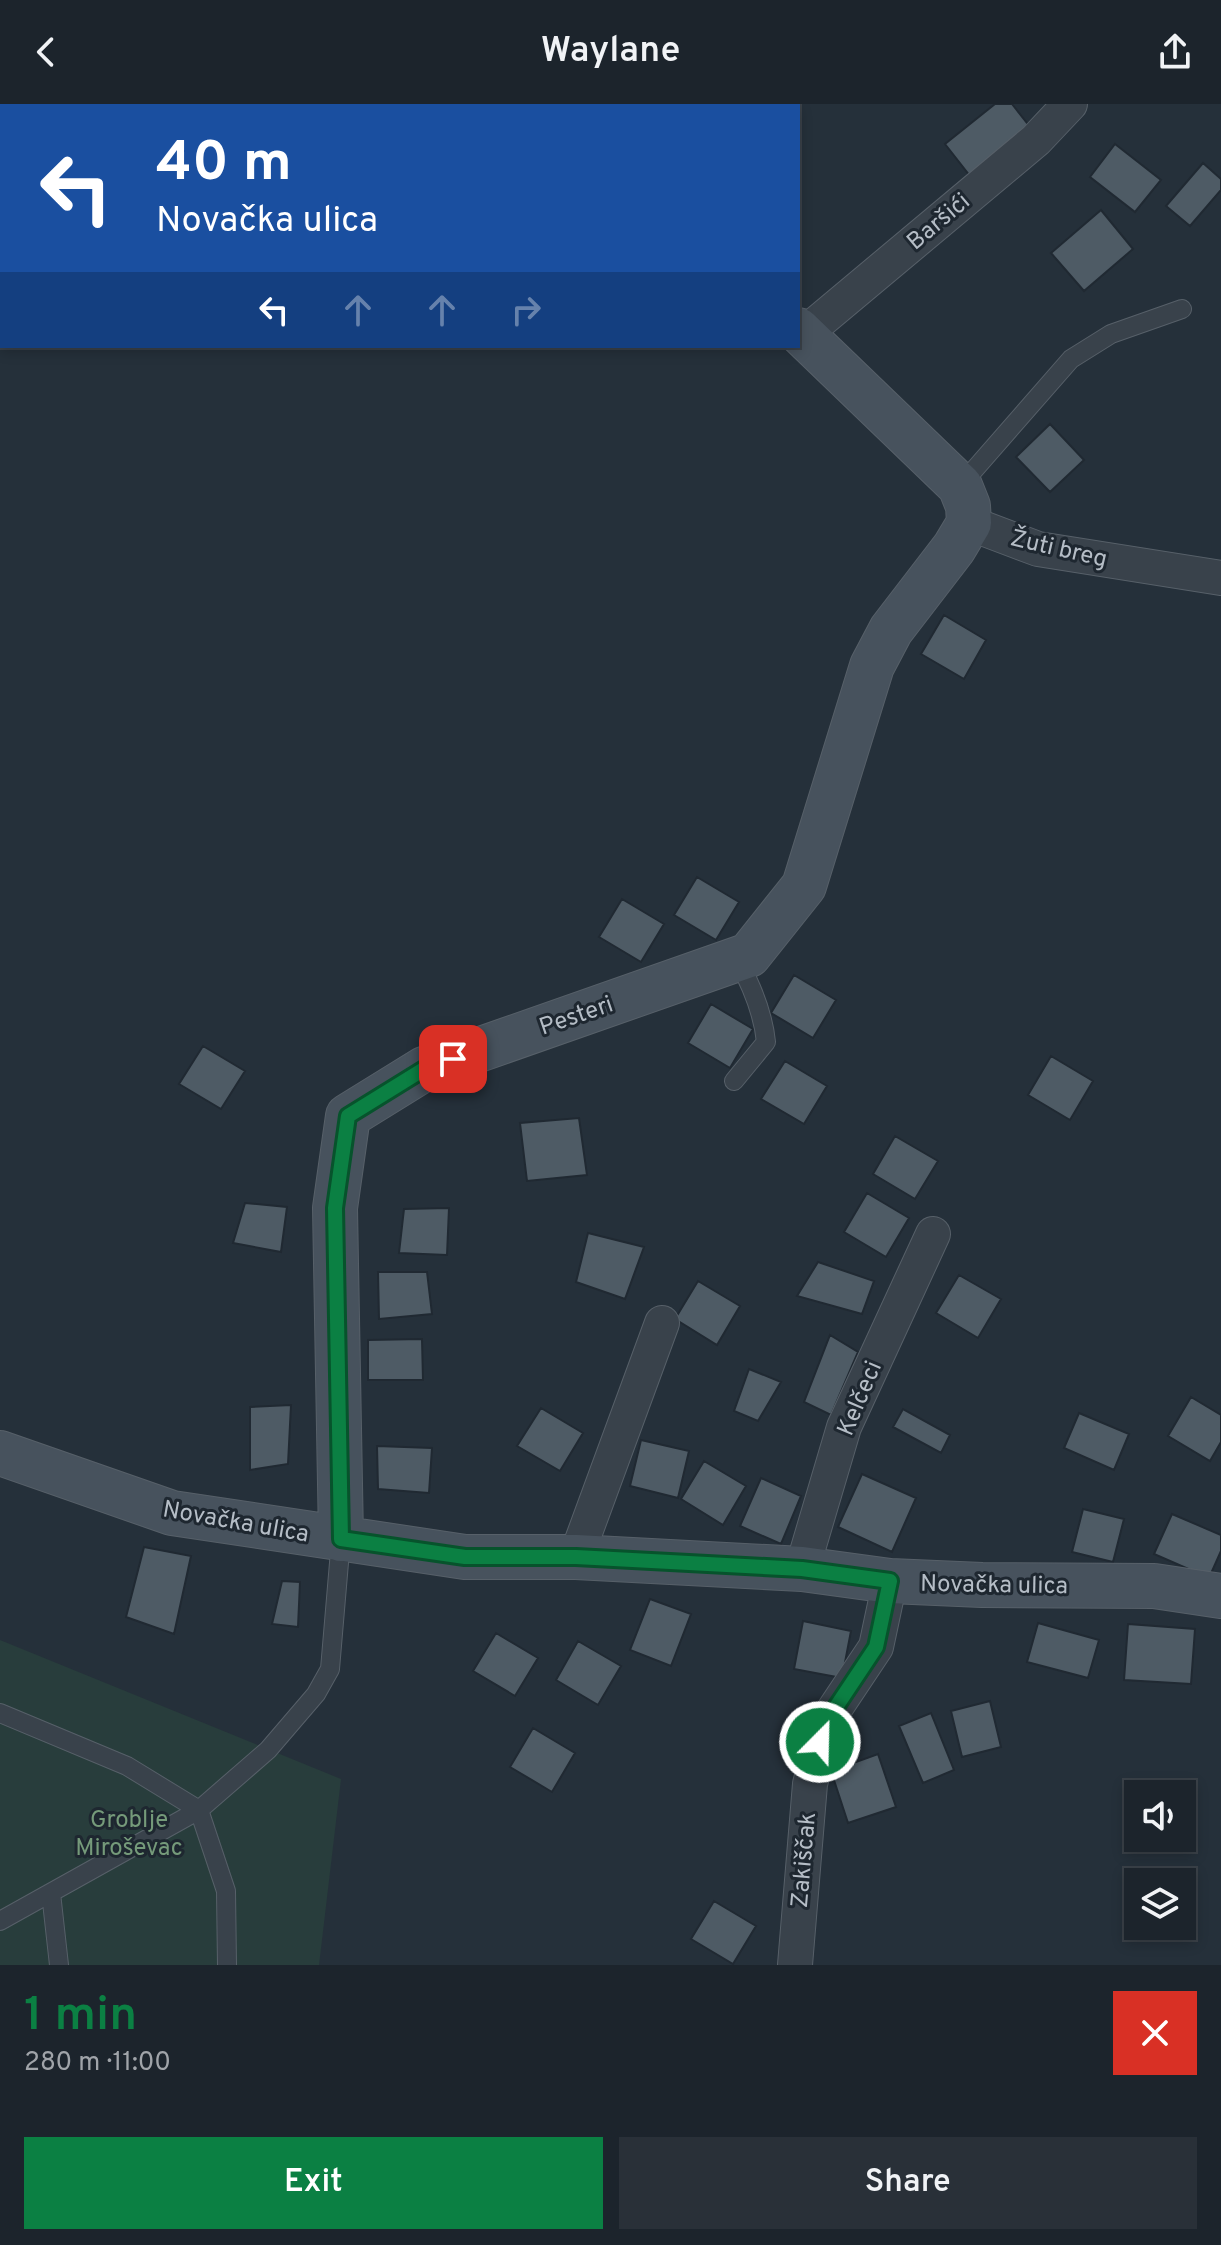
<!DOCTYPE html>
<meta charset="utf-8">
<style>
:root{--surface:#1c242c;--page:#293038;--text:#f1f3f6;--muted:#a0a4a9;--line:#3a4148;--accent:#0b8043}
body{margin:0;font-family:Overpass,sans-serif;background:var(--page);color:var(--text);height:100vh;display:flex;flex-direction:column;font-size:30px;white-space:nowrap}
*{box-sizing:border-box;margin:0}
p{font-size:26px;color:var(--muted)}
.icon{flex:none;width:44px;height:44px;fill:none;stroke:currentColor;stroke-width:2;stroke-linecap:round;stroke-linejoin:round}
.map{position:relative;height:1861px;overflow:hidden}
.details{display:flex;flex-direction:column;background:var(--surface);flex:1}
.details>*{flex:none}
.hud{position:absolute;left:0px;top:0px;width:800px;height:244px;box-shadow:0 4px 12px #0003,0 0 0 2px var(--line);background:#1a4fa0;color:#fff;overflow:hidden}
.fabs{position:absolute;left:1124px;top:1676px;display:grid;gap:16px}
.fabs a{display:grid;place-items:center;width:72px;height:72px;border-radius:0px;background:var(--surface);box-shadow:0 4px 12px #0003,0 0 0 2px var(--line);font-size:40px}
.pin{position:absolute;display:grid;place-items:center;width:68px;height:68px;color:#fff;margin:-34px;border-radius:16px;box-shadow:0 4px 12px #0006}
.me{position:absolute;width:88px;margin:-44px;rotate:23deg;stroke-linejoin:round;filter:drop-shadow(0 0 6px #0008)}
.turn{display:flex;align-items:center;gap:28px;height:168px;padding:0 24px;font-size:36px}
.turn .icon{width:104px;height:104px;stroke-width:2.5}
.turn b{display:block;font-size:56px;line-height:68px}
.lanes{display:flex;align-items:center;height:76px;padding:0 24px;background:#0003;justify-content:center;gap:40px;direction:ltr}
.lanes .off{opacity:.35}
.round{display:grid;place-items:center;flex:none;width:84px;height:84px;border-radius:0px;background:var(--page)}
.head{display:flex;align-items:center;justify-content:space-between;height:136px;padding:0 24px}
h1{font-size:48px;font-weight:600;line-height:60px;color:var(--accent)}
.action{display:flex;gap:16px;margin-top:auto;padding:16px 24px}
.action a{flex:1;height:92px;border-radius:0px;background:var(--accent);color:#fff;font-size:32px;font-weight:600;line-height:92px;text-align:center}
.action a+a{background:var(--page);color:var(--text)}
header{display:flex;justify-content:space-between;align-items:center;height:104px;padding:0 24px;background:var(--surface);font-size:36px;font-weight:600}
.map>svg:first-child{display:block}
.green{fill:#283d3c}
.building{fill:#4e5b65;stroke:#202932;stroke-width:2}
.lines{fill:none;stroke-linecap:round;stroke-linejoin:round}
.lane-casing{stroke:#576069;stroke-width:20}
.street-casing{stroke:#576069;stroke-width:36}
.secondary-casing{stroke:#576069;stroke-width:46}
.lane{stroke:#39424b;stroke-width:18}
.street{stroke:#39424b;stroke-width:34}
.secondary{stroke:#47525d;stroke-width:44}
.route-casing{stroke:#07532c;stroke-width:20}
.route{stroke:#0b8043;stroke-width:14}
.labels{text-anchor:middle;stroke-width:6;stroke-linejoin:round;paint-order:stroke}
.street-label{font-size:24px;fill:#b5bdc6;stroke:#1e2730}
.park-label{font-size:24px;fill:#759a7a;stroke:#1e2730}
</style>
<header><svg class="icon" aria-label="back" viewBox="0 0 24 24"><path d="M15 5l-7 7 7 7"/></svg>Waylane<svg class="icon" aria-label="share" viewBox="0 0 24 24"><path d="M12 15V3M7 8l5-5 5 5M5 13v7h14v-7"/></svg></header>
<div class="map">
<svg width="1221" height="1861" viewBox="0 0 1221 1861">
<rect width="100%" height="100%" fill="#25303a"/>
<!-- green -->
<path class="green" d="M0 1536 341 1675 319 1861H0Z"/>
<!-- building -->
<path class="building" d="M995 0H1012L1034 28 974 77 945 40Z
M1115 40 1161 76 1135 108 1090 73Z
M1203 59 1221 75V86L1190 122 1166 102Z
M1101 106 1133 145 1084 187 1051 149Z
M1050 320 1084 356 1050 388 1016 353Z
M944 511 986 536 964 575 921 550Z
M697 773 739 798 716 836 674 811Z
M622 795 664 820 641 858 599 833Z
M794 871 836 896 813 934 771 909Z
M711 900 753 925 730 964 688 939Z
M203 942 245 967 221 1005 179 980Z
M1051 952 1093 977 1070 1016 1028 991Z
M785 957 827 982 804 1020 761 995Z
M579 1014 587 1071 527 1077 520 1019Z
M895 1032 938 1057 915 1095 873 1070Z
M867 1089 909 1114 886 1153 844 1128Z
M245 1099 287 1103 281 1148 233 1139Z
M449 1104 447 1151 399 1149 404 1105Z
M588 1129 644 1143 625 1195 576 1178Z
M818 1158 874 1177 862 1210 797 1192Z
M378 1168H427L432 1210 379 1215Z
M959 1171 1001 1195 978 1234 936 1209Z
M698 1177 740 1202 717 1241 675 1215Z
M830 1231 858 1248 831 1311 804 1298Z
M422 1235 423 1276H368V1236Z
M749 1265 781 1278 758 1317 734 1307Z
M1191 1293 1221 1311V1338L1210 1357 1168 1332Z
M291 1301 288 1360 250 1366V1303Z
M541 1304 583 1329 560 1367 517 1342Z
M903 1305 950 1331 941 1349 893 1323Z
M1079 1309 1129 1330 1114 1366 1064 1344Z
M641 1336 689 1347 678 1394 630 1382Z
M377 1342 432 1344 429 1389 378 1385Z
M704 1357 746 1382 723 1421 681 1395Z
M862 1370 916 1394 892 1448 838 1423Z
M761 1374 801 1392 781 1440 740 1422Z
M1083 1405 1124 1415 1113 1458 1072 1448Z
M1172 1410 1221 1431V1447L1209 1474 1154 1450Z
M144 1443 191 1452 174 1530 126 1513Z
M282 1477 300 1478 298 1523 272 1520Z
M650 1495 691 1510 671 1562 630 1546Z
M803 1517 851 1527 842 1574 794 1565Z
M1038 1519 1099 1536 1088 1574 1027 1558Z
M1128 1520 1195 1525 1191 1580 1124 1576Z
M496 1529 538 1554 515 1592 473 1567Z
M578 1537 621 1562 598 1601 556 1576Z
M990 1597 1001 1643 962 1653 951 1607Z
M931 1609 954 1666 923 1679 899 1622Z
M533 1624 575 1649 552 1688 510 1663Z
M878 1650 896 1703 848 1719 831 1667Z
M714 1797 756 1822 733 1860 691 1835Z"/>
<g class="lines">
<!-- lane casing -->
<g class="lane-casing">
<path id="lane" d="M960 382 1071 255 1111 230 1182 205
M734 977 766 938C763 908 752 882 737 855
M0 1609 127 1662 199 1706 226 1787 227 1861
M51 1789 59 1861
M0 1817 199 1706 268 1646 316 1590 330 1565 341 1435"/>
</g>
<!-- street casing -->
<g class="street-casing">
<path id="street" d="M724 2 726 0
M803 231 1036 36 1070 0
M969 419 1038 445 1221 474
M576 1453 662 1219
M802 1465 844 1323 933 1130
M795 1861 810 1680 826 1618 876 1543 890 1477"/>
</g>
<!-- secondary casing -->
<g class="secondary-casing">
<path id="secondary" d="M569 0 571 2
M0 1349 172 1409 465 1453H576L802 1465 890 1477 982 1481 1154 1482 1221 1492
M341 1435 335 1104 348 1012 424 965 749 851 804 782 872 562 891 526 954 444 969 419 968 402 960 382 798 226"/>
</g>
<!-- lane -->
<use href="#lane" class="lane"/>
<!-- street -->
<use href="#street" class="street"/>
<!-- secondary -->
<use href="#secondary" class="secondary"/>
</g>
<g class="lines">
<!-- route casing -->
<g class="route-casing">
<path id="route" d="M453 955 424 965 348 1012 335 1104 341 1435 465 1453H576L802 1465 890 1477 876 1543 826 1618 820 1638"/>
</g>
<!-- route -->
<use href="#route" class="route"/>
</g>
<g class="labels">
<!-- street labels -->
<g class="street-label">
<text transform="translate(938 117) rotate(-40)" y="8">Baršići</text>
<text transform="translate(1059 444) rotate(13)" y="8">Žuti breg</text>
<text transform="translate(576 911) rotate(-19)" y="8">Pesteri</text>
<text transform="translate(859 1294) rotate(-67)" y="8">Kelčeci</text>
<text transform="translate(236 1417) rotate(10)" y="8">Novačka ulica</text>
<text transform="translate(994 1480) rotate(1)" y="8">Novačka ulica</text>
<text transform="translate(803 1756) rotate(-85)" y="8">Zakiščak</text>
</g>
<!-- park labels -->
<g class="park-label">
<text x="129" y="1723">Groblje<tspan x="129" dy="28">Miroševac</tspan></text>
</g>
</g>
</svg>
<div class="fabs">
<a><svg class="icon" aria-label="sound" viewBox="0 0 24 24"><path d="M4 9h4l5-4v14l-5-4H4zM17 9q2 3 0 6"/></svg></a>
<a><svg class="icon" aria-label="layers" viewBox="0 0 24 24"><path d="M12 4l9 5-9 5-9-5zM3 14l9 5 9-5"/></svg></a>
</div>
<div class="pin" style="left:453px;top:955px;background:#d93025"><svg class="icon" aria-label="arrive" viewBox="0 0 24 24"><path d="M6 21V4h12l-3 4 3 4H6"/></svg></div>
<svg class="me" style="left:820px;top:1638px" viewBox="-20 -20 40 40"><circle r="17" fill="#0b8043" stroke="#fff" stroke-width="3"/><path d="M0-11L8 9 0 5-8 9z" fill="#fff"/></svg>
<div class="hud">
<div class="turn"><svg class="icon" aria-label="left" viewBox="0 0 24 24"><path d="M17 20v-9H6M10 6l-5 5 5 5"/></svg><div><b>40 m</b>Novačka ulica</div></div>
<div class="lanes"><svg class="icon" aria-label="left" viewBox="0 0 24 24"><path d="M17 20v-9H6M10 6l-5 5 5 5"/></svg><svg class="icon off" aria-label="ahead" viewBox="0 0 24 24"><path d="M12 20V5M6 11l6-6 6 6"/></svg><svg class="icon off" aria-label="ahead" viewBox="0 0 24 24"><path d="M12 20V5M6 11l6-6 6 6"/></svg><svg class="icon off" aria-label="right" viewBox="0 0 24 24"><path d="M7 20v-9h11M14 6l5 5-5 5"/></svg></div>
</div>
</div>
<section class="details">
<div class="head"><div><h1>1 min</h1><p>280 m · 11:00</p></div><a class="round" style="background:#d93025;color:#fff"><svg class="icon" aria-label="close" viewBox="0 0 24 24"><path d="M6 6l12 12M18 6L6 18"/></svg></a></div>
<div class="action"><a>Exit</a><a>Share</a></div>
</section>
